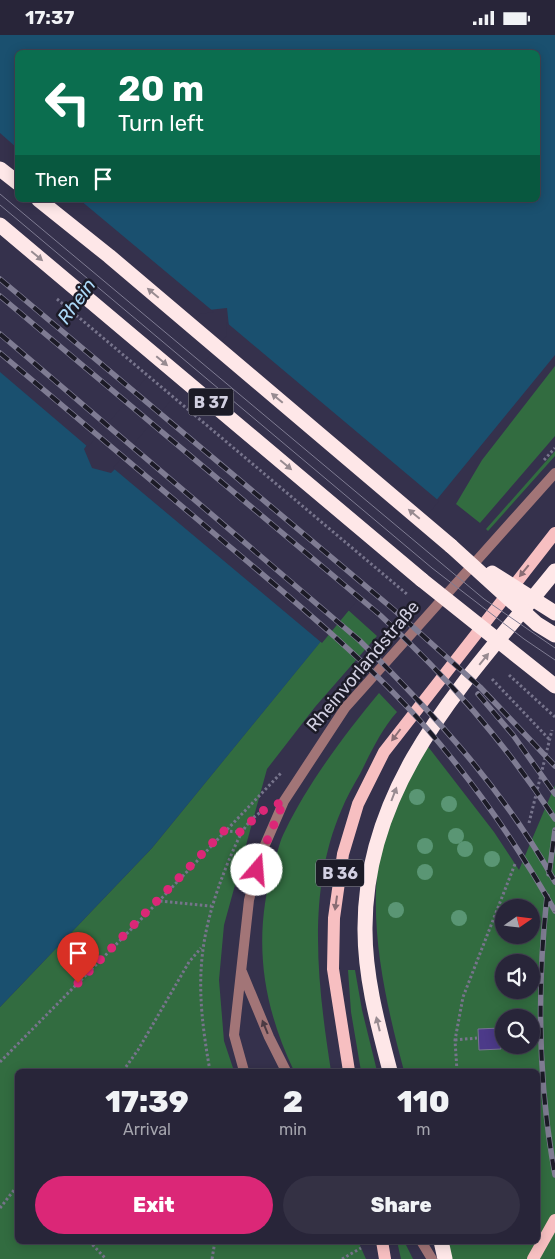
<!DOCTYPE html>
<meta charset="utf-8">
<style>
:root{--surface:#282539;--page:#343144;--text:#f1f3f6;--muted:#a5a5ae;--line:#444253;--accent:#db2777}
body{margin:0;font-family:Rubik,sans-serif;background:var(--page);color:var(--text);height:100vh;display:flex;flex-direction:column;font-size:19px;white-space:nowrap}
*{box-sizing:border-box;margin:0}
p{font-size:16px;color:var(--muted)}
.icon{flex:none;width:28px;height:28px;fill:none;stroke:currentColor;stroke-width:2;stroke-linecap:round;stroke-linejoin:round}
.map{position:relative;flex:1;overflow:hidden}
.side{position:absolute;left:15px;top:1034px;width:525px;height:175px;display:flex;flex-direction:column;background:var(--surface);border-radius:8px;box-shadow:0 2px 12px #0003,0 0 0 1px var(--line)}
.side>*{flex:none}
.guide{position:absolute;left:15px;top:15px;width:525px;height:152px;border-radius:8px;box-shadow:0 2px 12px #0003,0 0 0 1px var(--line);background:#0b6e4f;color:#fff;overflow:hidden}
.needle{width:32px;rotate:76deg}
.buttons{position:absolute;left:495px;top:864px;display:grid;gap:10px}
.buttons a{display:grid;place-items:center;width:45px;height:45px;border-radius:50%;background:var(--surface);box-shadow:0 2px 12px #0003,0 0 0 1px var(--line);font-size:25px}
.pin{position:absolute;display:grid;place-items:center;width:42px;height:42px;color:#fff;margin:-51px -21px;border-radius:50% 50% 50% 0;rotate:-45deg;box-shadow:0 0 5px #0007}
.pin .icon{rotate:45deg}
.me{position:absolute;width:55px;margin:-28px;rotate:18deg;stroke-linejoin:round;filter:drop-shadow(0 0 4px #0008)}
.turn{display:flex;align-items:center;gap:18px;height:105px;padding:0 20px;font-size:22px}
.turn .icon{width:65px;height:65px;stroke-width:2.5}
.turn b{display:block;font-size:35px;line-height:42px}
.then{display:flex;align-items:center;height:48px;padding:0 20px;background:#0003;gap:10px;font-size:19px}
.eta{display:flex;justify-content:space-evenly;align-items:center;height:85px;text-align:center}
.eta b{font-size:30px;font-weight:800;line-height:35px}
.cta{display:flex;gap:10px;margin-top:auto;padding:10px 20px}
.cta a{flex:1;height:58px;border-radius:30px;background:var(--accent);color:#fff;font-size:20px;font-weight:800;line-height:58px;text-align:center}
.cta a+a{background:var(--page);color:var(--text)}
.status{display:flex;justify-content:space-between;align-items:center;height:35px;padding:0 25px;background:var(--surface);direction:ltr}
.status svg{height:14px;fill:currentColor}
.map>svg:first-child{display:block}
.green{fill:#326c40;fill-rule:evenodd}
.water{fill:#1a506f;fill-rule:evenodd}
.pier{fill:#35314c}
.building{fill:#4c3a89;stroke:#787493}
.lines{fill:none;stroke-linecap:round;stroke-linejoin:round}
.path{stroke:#77748c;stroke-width:3;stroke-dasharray:2.5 2.5;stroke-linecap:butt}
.street{stroke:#a27577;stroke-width:10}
.primary{stroke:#f7bfc1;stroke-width:12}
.highway{stroke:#fee7e8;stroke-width:15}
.tram{stroke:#7f7c93;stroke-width:1}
.rail-casing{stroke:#7f7c93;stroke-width:5.5}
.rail{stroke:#1c1b27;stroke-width:4;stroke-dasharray:11;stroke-linecap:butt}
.path-bridge{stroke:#77748c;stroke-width:3;stroke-dasharray:2.5 2.5;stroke-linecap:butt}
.highway-bridge{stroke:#fee7e8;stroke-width:15}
.tree{fill:#5a9674}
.oneway{fill:#988b91}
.oneway2{fill:#8a6d74}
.oneway3{fill:#4b3a43}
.route{stroke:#db2777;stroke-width:9;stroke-dasharray:0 16.2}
.labels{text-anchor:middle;stroke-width:5;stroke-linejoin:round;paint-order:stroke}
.shield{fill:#1c1b27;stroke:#9b9aaa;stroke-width:1}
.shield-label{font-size:16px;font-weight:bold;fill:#d2d0e2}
.street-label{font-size:18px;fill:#d2d0e2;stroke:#1c1b27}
.water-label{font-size:19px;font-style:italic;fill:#acd8f6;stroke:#1c1b27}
</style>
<div class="status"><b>17:37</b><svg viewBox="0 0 49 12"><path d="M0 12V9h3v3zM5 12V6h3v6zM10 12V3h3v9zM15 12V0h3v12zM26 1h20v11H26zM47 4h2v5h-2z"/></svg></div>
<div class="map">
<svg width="555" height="1224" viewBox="0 0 555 1224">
<rect width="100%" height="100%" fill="#35314c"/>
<!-- green -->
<path class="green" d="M555 331V401L480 488 456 469 482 425Z
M555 416V421L488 496 486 494Z
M347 574 377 601 315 672 267 734 224 890 219 945 224 1006 234 1036H18V1206H358L366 1224H0V972L152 813Z
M379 658 397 677C381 695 371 717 360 739 353 751 346 763 341 776 306 858 318 952 331 1036H294C261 967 252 899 275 825 278 816 280 805 285 796 308 748 345 699 379 658Z
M426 709 494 797 519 835 555 750V1224H449L445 1206H538V1036H404C385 965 363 872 385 799 395 769 413 738 426 709ZM504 872H531V900H504ZM504 928H531V955H504ZM504 982H531V1010H504Z
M348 935H355L362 975 377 1036H361L351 977Z
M397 1206H404L413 1224H401Z"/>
<!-- water -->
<path class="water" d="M0 0H555V320L152 813 0 972ZM18 18H538V165H18ZM227 273 230 301 116 433 111 438 92 433 84 414 97 396 199 276Z"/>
<!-- pier -->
<path class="pier" d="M0 98 17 113 18 165H80L214 277 200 279 88 412 0 337Z
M226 287 439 466 322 608 113 433 227 300Z"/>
<!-- building -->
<path class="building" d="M500 993 501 1014 479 1015 478 994Z"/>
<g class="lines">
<!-- path -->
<path class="path" d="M544 425 555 413
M492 644 549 704
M529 788 552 695
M225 796 241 797
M160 866 211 871
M455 1005 477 1003
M0 1027 159 866 281 738
M123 1036 138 1015 189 927 201 913
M210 1036C195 951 196 905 229 825 237 807 244 786 263 776
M457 1036 455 1005 463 962 515 829
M538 1127 542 1125
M0 1173 18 1150
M89 1206 106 1224
M212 1224 215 1206
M342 1224 361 1213"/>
<!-- street -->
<path class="street" d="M242 937 269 1002 286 1036
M244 1036 234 1000 249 865 261 819 284 766 345 673 555 438
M421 1206 432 1224"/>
<!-- primary -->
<path class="primary" d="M349 1036 333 934 334 883 343 819 358 769 384 717 555 498
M382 1206 385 1224
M533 1224 555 1185"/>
<!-- highway -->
<path class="highway" d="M0 134 18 148
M39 165 109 221 451 511
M0 190 422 545
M390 1036C378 990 365 943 365 895 364 746 468 644 555 536
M441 1206 445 1224"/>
<!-- tram -->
<path class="tram" d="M0 159 484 564 555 613
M0 170 432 533 524 604 555 625"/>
<!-- rail casing -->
<g class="rail-casing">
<path id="rail" d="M0 244 393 574 480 652 555 731
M0 261 380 580C450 645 502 704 555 784
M0 299 359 605C433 678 504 755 555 847
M0 318C70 377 140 436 210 495 283 557 358 617 422 688 473 746 517 809 555 876
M478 659 513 700 555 759
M549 839 555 795
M547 861C537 953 538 1048 555 1140"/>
</g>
<!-- rail -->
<use href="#rail" class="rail"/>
<!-- path-bridge -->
<path class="path-bridge" d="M57 264 408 560
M509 640 555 682"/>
<!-- highway-bridge -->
<path class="highway-bridge" d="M451 511 537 589 555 600
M492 538 555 578
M422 545 555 651"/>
</g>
<!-- trees -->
<g class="tree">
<circle cx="417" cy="762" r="8"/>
<circle cx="449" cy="769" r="8"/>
<circle cx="456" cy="801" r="8"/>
<circle cx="425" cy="811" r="8"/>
<circle cx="465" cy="814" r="8"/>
<circle cx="492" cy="824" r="8"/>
<circle cx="425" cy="837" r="8"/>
<circle cx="396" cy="875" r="8"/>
<circle cx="459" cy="883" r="8"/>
</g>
<!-- one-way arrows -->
<defs><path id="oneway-solid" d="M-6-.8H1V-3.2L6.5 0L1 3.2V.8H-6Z" transform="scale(1.25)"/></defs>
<g class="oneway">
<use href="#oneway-solid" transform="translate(37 221) rotate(40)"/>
<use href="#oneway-solid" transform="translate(153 258) rotate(-140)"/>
<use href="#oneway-solid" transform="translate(162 326) rotate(40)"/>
<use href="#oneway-solid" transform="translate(277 363) rotate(-140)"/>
<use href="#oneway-solid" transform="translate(286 430) rotate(40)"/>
<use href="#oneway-solid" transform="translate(414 479) rotate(-140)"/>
<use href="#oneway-solid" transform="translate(484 624) rotate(-51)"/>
<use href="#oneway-solid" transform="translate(394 759) rotate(-69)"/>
<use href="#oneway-solid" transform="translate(378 989) rotate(-104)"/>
</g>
<g class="oneway2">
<use href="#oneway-solid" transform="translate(524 536) rotate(129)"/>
<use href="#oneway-solid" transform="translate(396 700) rotate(127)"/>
<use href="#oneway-solid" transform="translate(336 868) rotate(98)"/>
</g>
<use class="oneway3" href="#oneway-solid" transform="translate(265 992) rotate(-112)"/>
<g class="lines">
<!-- route -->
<path class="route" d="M78 948 224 796 241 797 260 777 284 766 261 820 257 835"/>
</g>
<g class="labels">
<!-- shield labels -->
<g class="shield">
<rect x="188.5" y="353.5" width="45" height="27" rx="4"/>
<rect x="316" y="824.5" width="48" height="27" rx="4"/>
</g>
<g class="shield-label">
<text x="211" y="373">B 37</text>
<text x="340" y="844">B 36</text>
</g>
<!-- street labels -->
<g class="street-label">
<text transform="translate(363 631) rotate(-50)" y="6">Rheinvorlandstraße</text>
</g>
<!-- water labels -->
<g class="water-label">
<text transform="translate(76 266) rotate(-54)" y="7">Rhein</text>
</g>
</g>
</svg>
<div class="buttons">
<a><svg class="needle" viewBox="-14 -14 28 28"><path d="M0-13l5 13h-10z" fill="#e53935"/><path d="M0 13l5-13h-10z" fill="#a5a5ae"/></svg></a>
<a><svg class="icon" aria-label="sound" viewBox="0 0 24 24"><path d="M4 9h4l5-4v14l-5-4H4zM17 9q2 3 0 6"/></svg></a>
<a><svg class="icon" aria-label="search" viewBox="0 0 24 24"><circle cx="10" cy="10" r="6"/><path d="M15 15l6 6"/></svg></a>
</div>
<div class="pin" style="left:78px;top:948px;background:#d93025"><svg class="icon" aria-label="arrive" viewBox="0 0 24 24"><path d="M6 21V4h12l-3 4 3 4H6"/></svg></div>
<svg class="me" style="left:257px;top:835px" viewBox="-20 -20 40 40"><circle r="19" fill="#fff"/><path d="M0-13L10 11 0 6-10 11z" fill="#db2777"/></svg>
<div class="guide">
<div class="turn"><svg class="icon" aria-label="left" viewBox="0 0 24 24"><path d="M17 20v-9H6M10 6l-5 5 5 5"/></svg><div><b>20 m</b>Turn left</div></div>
<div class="then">Then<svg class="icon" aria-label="arrive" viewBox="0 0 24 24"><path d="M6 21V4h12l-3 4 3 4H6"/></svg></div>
</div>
<section class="side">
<div class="eta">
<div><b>17:39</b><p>Arrival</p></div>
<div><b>2</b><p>min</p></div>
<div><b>110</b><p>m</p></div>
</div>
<div class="cta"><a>Exit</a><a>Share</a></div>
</section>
</div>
